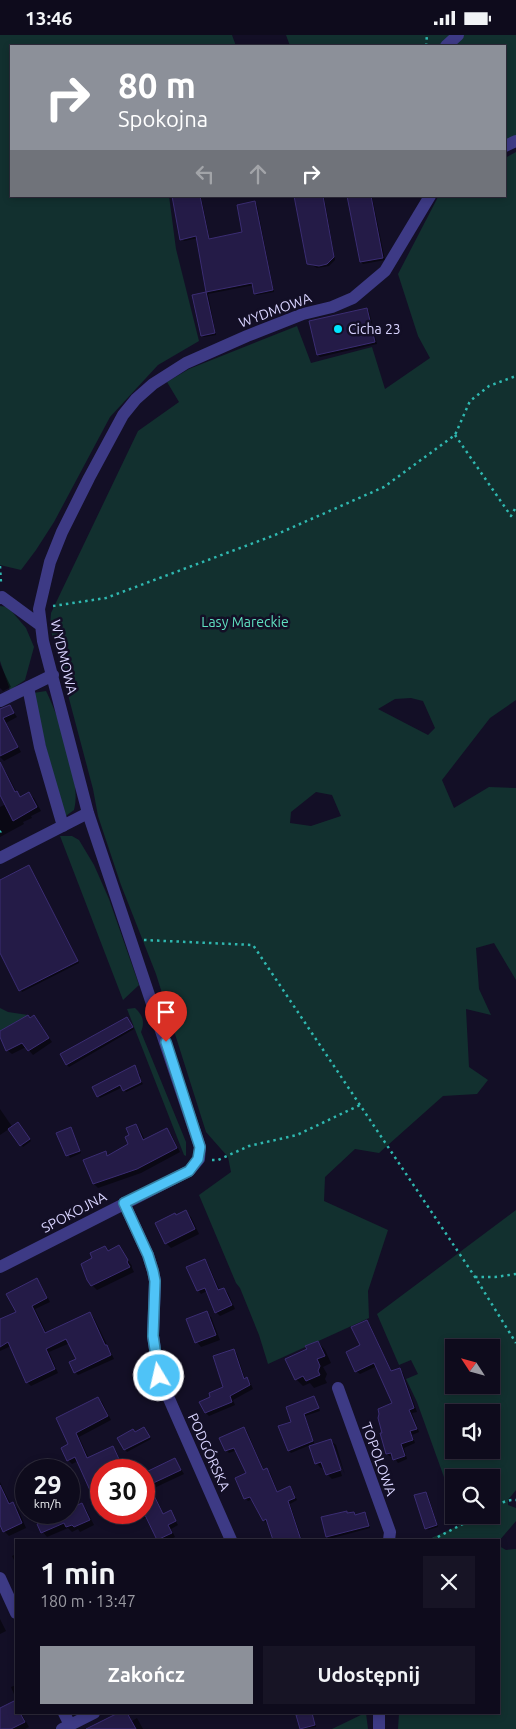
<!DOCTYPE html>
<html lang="pl">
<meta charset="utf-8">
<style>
:root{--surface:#0e0b1c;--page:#171425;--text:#f1f3f6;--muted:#9b9ba3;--line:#2e2b3b;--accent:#8c9099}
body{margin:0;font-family:Ubuntu,sans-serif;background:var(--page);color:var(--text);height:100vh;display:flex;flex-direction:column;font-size:19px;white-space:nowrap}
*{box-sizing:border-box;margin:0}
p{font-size:16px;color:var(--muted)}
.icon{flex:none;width:28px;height:28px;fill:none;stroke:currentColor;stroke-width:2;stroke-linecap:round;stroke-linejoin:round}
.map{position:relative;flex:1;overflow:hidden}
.panel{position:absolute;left:15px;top:1504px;width:485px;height:175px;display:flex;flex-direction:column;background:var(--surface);border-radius:0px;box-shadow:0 2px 8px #0003,0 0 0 1px var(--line)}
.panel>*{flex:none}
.banner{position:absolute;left:10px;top:10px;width:496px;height:152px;border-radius:0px;box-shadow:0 2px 8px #0003,0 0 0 1px var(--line);background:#8c9099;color:#fff;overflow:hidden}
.needle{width:32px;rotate:306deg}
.buttons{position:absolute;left:445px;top:1304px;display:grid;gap:10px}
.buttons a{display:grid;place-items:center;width:55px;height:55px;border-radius:0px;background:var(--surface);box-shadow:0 2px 8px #0003,0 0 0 1px var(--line);font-size:25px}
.speed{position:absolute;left:15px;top:1424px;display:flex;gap:10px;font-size:25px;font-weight:700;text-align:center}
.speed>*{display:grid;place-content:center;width:65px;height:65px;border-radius:50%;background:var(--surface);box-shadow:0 2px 8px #0003,0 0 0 1px var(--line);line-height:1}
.speed small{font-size:12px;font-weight:400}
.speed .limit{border:8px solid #d22;background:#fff;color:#111}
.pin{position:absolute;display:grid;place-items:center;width:42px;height:42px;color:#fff;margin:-51px -21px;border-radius:50% 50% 50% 0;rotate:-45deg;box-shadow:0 0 5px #0007}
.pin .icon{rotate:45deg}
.me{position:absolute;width:55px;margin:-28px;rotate:351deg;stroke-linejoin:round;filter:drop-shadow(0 0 4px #0008)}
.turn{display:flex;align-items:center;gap:18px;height:105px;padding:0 25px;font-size:22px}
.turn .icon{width:65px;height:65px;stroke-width:2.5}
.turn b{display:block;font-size:35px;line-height:42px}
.lanes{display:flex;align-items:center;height:48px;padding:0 25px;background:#0003;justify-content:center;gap:25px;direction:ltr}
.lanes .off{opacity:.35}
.round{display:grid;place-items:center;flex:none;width:52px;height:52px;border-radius:0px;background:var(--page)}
.overview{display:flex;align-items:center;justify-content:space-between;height:85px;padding:0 25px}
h1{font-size:30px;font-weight:600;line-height:38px}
.action{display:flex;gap:10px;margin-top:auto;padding:10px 25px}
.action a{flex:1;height:58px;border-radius:0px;background:var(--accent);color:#fff;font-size:20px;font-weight:600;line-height:58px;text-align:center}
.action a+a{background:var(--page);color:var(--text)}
.status{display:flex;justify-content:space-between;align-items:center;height:35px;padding:0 25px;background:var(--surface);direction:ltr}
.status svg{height:14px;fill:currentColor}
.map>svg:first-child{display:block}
.green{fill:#12302f;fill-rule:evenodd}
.shadow{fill:#0007}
.building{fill:#241b47;stroke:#3b2d73}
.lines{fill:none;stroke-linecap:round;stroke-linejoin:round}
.path{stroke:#2fb8b0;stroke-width:2.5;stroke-dasharray:2.5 4;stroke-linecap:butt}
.minor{stroke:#3d3a85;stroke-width:12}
.route-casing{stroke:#337fa1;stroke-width:12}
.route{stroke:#4fc3f7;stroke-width:9}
.poi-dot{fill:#00e5ff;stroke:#130f26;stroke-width:2}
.labels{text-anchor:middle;stroke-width:5;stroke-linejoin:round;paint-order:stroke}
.street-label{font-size:14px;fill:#d9d4ff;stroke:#130f26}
.poi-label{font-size:14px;fill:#d9d4ff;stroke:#130f26;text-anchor:start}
.park-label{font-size:14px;fill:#5fe0c0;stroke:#130f26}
</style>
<div class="status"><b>13:46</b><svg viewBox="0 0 49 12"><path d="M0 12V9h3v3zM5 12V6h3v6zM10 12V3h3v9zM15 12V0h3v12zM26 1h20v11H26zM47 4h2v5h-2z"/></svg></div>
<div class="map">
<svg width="516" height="1694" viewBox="0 0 516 1694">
<rect width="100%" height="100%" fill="#130f26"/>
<!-- green -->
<path class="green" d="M0 0H232L236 11H11V161H169L176 214 199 306 158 330 110 382 54 487 36 515 21 535 0 530Z
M286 0H516V103L505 109V11H290Z
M516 117V665L490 683 442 745 454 773 489 752 516 753V945L494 908 476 913 479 954 491 980 466 974 469 1032 488 1045 477 1059 443 1061 379 1118 355 1114 325 1142 324 1166 388 1195 368 1256 369 1283 268 1329 259 1300 240 1253 236 1248 199 1160 231 1137 228 1122 206 1097 156 939 121 850 98 781 93 754 50 592 51 578 138 396 179 367 167 347 189 334 297 291 311 328 372 312 385 354 430 323 418 301 398 239 438 162 505 161V123ZM411 663 423 666 435 693 428 700 378 674 395 664ZM316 757 332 760 341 781 311 791 290 788 291 777Z
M0 571 8 572 26 593 34 612 25 645 10 655 0 626Z
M46 656C59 682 82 747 74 775L63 783 33 658Z
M60 801H72L79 805 94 830 109 864 139 950 123 965Z
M0 973 8 977 28 980 0 996Z
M135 973C143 980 145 987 141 997L186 1107V1121L184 1120 127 974Z
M516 1175V1455L508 1465V1470L516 1473V1486L499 1506 427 1505 460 1490 457 1480H491V1442H454V1470L417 1367 406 1344 418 1339 411 1325 399 1330 377 1279ZM454 1312H491V1350H454ZM454 1378H491V1415H454Z
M499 1511 506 1515 516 1514V1694H398L399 1678H499Z
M365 1678H366L368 1694H332Z"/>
<!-- shadow -->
<path class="shadow" d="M173 161H201L210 205 243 198 255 167 257 170 274 257 257 260 255 258 254 250 208 259 216 300 204 302 202 300 194 261 208 258 198 203 184 206 182 204Z
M295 161H324L335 225 329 231 317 233 308 228Z
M348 161H372L385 225 363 229 361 227Z
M367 274 369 276 377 309 320 322 318 320 311 287Z
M0 629 11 652 3 656 0 653Z
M10 672 17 682 6 688 21 717 4 726 0 722V675Z
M0 733H2L6 737 17 758 22 763 29 759 34 763 41 776 31 781 32 783 23 787 24 789 0 802V772L6 769 0 749Z
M31 834 79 928 22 957 0 915V846Z
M34 982 52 1007 33 1020 26 1012 12 1019 7 1015 0 997Z
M129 986 134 994 69 1032 67 1030 61 1020Z
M135 1032 141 1042 139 1043 143 1049 126 1057 123 1052 100 1063 98 1061Z
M0 1074 13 1093 20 1091 31 1106 23 1112 9 1094 0 1100Z
M136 1091 140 1095 145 1105 166 1095 171 1099 180 1117 141 1138 98 1153 94 1149 85 1126 105 1118 109 1122 130 1109Z
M71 1094 81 1118 70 1123 58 1099Z
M186 1177 191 1182 199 1199 171 1213 166 1208Z
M105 1212 109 1217 119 1212 132 1231V1233L134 1237 97 1255 92 1250 94 1224Z
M205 1225 208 1229 220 1256 224 1254 228 1258 235 1274 220 1281 216 1277 207 1256 201 1259 198 1255Z
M37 1245 40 1248 50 1267 35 1274 47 1299 90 1279 94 1283 114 1324 78 1340 75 1337 77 1324 70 1308 49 1317 58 1338 31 1351 27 1347 11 1311 0 1316V1286L17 1278Z
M206 1278 211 1282 220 1305 201 1312 197 1307Z
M367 1286 370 1290 392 1337 399 1334 403 1338 417 1377 412 1378 419 1397 412 1400 415 1408 404 1413 407 1424 398 1428 393 1421 391 1422 387 1419 393 1368 377 1331 360 1339 356 1336Z
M318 1307 325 1315 331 1328 323 1332 327 1339 325 1344 327 1348 314 1353 310 1348 303 1351 296 1344 308 1315Z
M234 1315 237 1319 245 1344 250 1347 253 1354 233 1365 235 1370 209 1381 204 1376 212 1362 224 1353Z
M98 1363 102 1367 111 1385 79 1402 89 1424 113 1412 116 1416 125 1435H101V1463L98 1465 94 1461 78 1426 72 1429 68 1425 70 1410 58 1383Z
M314 1363 320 1376 305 1381 315 1411 331 1406 336 1410 345 1440 334 1410H332L342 1441 332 1444 327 1439 324 1432 321 1433 316 1428 310 1410 291 1418 289 1416 280 1392 293 1388Z
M144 1393 151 1404 127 1417 118 1403Z
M244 1393 247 1396 264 1436 267 1435 270 1437 278 1458 289 1452 292 1455 297 1465 290 1469 302 1505H274L268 1487 267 1488 264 1486 253 1464 248 1466 245 1463 247 1439 237 1415 229 1418 226 1415Z
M175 1425 184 1439 152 1454 164 1480 170 1477 178 1490 171 1494 175 1502 169 1505H158L147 1482 143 1484 137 1478H144V1440Z
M0 1447 11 1470 13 1469 18 1474 26 1493 9 1501 4 1496 0 1487Z
M426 1458 428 1460 438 1492 428 1495 426 1493Z
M81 1469 86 1474 94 1490 80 1497 78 1494 72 1497 68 1493 47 1502 43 1497 39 1489 64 1478H69V1475Z
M346 1477 348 1479 353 1478 356 1480 365 1478 367 1480 370 1493 329 1504 327 1501Z
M16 1519V1529L12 1521Z
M0 1584 6 1596 0 1599Z
M16 1650V1664L11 1652Z
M14 1667 16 1670V1678H21L29 1692 25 1694H0V1674Z
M120 1678H127L132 1686 137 1683 143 1694H87Z
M311 1678 313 1680 316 1692 301 1694 298 1681Z"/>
<!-- building -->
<path class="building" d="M172 161H200L209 204 242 197 237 170 255 166 273 255 254 259 252 248 206 257 196 201 180 205Z
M294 161H323L334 222 327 229 319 231 307 229Z
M347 161H371L383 223 360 227Z
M206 257 215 298 201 301 192 260Z
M367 273 375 307 317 320 309 286Z
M10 670 14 678 3 683 18 712 0 721V674Z
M0 727 15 757 17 756 20 762 29 757 37 772 13 786 0 760Z
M29 830 78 926 19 956 0 918V845Z
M28 980 30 983 34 980 49 1003 28 1016 22 1008 6 1016 0 1002V996Z
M127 982 133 992 66 1030 60 1019Z
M135 1030 141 1047 123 1056 120 1050 97 1062 92 1052Z
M18 1087 30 1104 20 1111 8 1094Z
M136 1089 143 1105 167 1093 177 1113 137 1134 93 1149 83 1125 106 1116 107 1121 128 1109 125 1102 129 1100 126 1093Z
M71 1092 80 1116 66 1121 56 1098Z
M186 1175 195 1194 165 1209 155 1188 175 1178 176 1180Z
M119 1210 128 1225 127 1227 130 1232 91 1251 87 1245 81 1229 92 1223 90 1218 105 1211 108 1216Z
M205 1224 218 1255 224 1253 232 1270 215 1278 205 1253 197 1256 186 1232Z
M37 1243 47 1263 32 1271 45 1298 90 1277 105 1310H107L111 1320 74 1338 69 1327 76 1324 66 1304 46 1314 55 1334 26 1348 8 1307 0 1312V1284L16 1277 6 1259Z
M207 1276 216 1300 195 1308 186 1284Z
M367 1285 391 1336 400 1333 414 1373 409 1375 417 1394 410 1396 413 1405 401 1409 405 1421 393 1425 391 1418 386 1419 380 1398H382L378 1383 379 1379 378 1374 392 1368 374 1328 355 1337 346 1317 360 1310 351 1292Z
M318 1306 325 1321 317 1324 320 1331 318 1336 320 1340 306 1346 303 1341 295 1345 285 1324 307 1314 305 1311Z
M234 1314 244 1344 247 1342 250 1350 230 1361 232 1367 205 1378 199 1367 210 1362 209 1358 223 1352 213 1321Z
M314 1361 319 1373 304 1379 313 1406 288 1416 278 1391 291 1387 286 1372Z
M98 1362 108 1381 76 1398 87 1423 113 1411 124 1435H101V1458L93 1462 75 1422 67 1426 61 1413 68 1409 56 1383Z
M144 1392 150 1402 124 1415 117 1403 133 1394 135 1397Z
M244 1392 263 1435 267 1433 277 1457 290 1451 295 1463 288 1466 301 1505H273L266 1484 263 1486 250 1462 244 1464 235 1443 246 1438 234 1413 225 1416 219 1403Z
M331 1404 341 1435 326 1440 321 1427 315 1429 309 1411Z
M175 1423 181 1435 149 1450 163 1479 171 1475 176 1486 168 1490 172 1498 157 1505 144 1478V1438Z
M0 1450 9 1469 13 1467 22 1488 3 1497 0 1490Z
M426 1457 437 1490 425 1494 414 1460Z
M82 1468 90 1485 74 1492 72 1490 66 1492 64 1488 41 1498 37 1489 61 1478H69V1474Z
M347 1476V1478L354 1477 355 1480 365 1477 369 1491 326 1502 321 1482Z
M14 1666 16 1671V1678H20L25 1687 11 1694H0V1673Z
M118 1678H127L136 1694H86Z
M308 1678H312L315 1690 300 1694 296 1680Z"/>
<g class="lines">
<!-- path -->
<path class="path" d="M426 11 427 0
M455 400 511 481 516 472
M0 531 1 548
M53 571 106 563 275 500 384 452 455 400 470 366 489 351 516 341
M0 797 1 796
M144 905 253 910 475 1242 516 1308
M212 1125H218L249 1111 297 1100 360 1070
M475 1242H495L516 1239
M491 1473C498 1469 508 1464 516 1465
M432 1505 480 1480"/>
<!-- minor -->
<path class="minor" d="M446 11 458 0
M505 111 516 106
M0 563 2 562 40 590
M28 652 40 712 63 791
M0 666 53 640
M0 823 88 778
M124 1168 148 1220 153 1236 155 1246 153 1301 159 1341 231 1505
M0 1232 189 1136 199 1124 200 1112 88 778 43 606 39 574 50 527 62 497 89 443 123 380 136 364 153 349 186 328 247 301 303 279 332 272 353 263 385 236 430 161
M338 1353 390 1497 389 1505
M0 1543 16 1578
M64 1678 70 1690
M379 1678V1694
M62 1694 94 1678"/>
</g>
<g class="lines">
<!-- route casing -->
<g class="route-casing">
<path id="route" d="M159 1341 153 1301 155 1246 153 1236 148 1220 124 1168 189 1136 198 1124 200 1112 166 1007"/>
</g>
<!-- route -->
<use href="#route" class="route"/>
</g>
<!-- markers -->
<circle class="poi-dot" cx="338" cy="294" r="5"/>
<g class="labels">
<!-- street labels -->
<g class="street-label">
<text transform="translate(275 275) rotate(-20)" y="5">WYDMOWA</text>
<text transform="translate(64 622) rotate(77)" y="5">WYDMOWA</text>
<text transform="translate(74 1177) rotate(-28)" y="5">SPOKOJNA</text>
<text transform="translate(209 1417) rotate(66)" y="5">PODGÓRSKA</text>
<text transform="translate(379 1424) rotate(70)" y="5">TOPOLOWA</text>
</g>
<!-- poi labels -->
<g class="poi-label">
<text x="348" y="299">Cicha 23</text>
</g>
<!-- park labels -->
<g class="park-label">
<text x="245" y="592">Lasy Mareckie</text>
</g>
</g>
</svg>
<div class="buttons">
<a><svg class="needle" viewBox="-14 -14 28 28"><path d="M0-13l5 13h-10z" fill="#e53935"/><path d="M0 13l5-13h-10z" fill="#9b9ba3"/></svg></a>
<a><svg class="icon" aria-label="sound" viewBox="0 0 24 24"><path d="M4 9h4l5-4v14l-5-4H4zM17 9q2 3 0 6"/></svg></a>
<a><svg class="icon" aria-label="search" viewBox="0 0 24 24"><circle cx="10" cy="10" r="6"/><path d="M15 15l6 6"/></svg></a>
</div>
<div class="speed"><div>29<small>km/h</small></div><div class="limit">30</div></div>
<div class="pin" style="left:166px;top:1007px;background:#d93025"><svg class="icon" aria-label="arrive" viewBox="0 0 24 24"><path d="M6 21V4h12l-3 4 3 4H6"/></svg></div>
<svg class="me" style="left:159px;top:1341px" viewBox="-20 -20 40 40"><circle r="17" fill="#4fc3f7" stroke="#fff" stroke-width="3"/><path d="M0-11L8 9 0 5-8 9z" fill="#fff"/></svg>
<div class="banner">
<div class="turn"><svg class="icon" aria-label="right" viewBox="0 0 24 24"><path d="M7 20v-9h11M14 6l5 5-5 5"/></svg><div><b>80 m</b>Spokojna</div></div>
<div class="lanes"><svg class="icon off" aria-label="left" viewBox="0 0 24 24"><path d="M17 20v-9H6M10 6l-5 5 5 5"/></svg><svg class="icon off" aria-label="ahead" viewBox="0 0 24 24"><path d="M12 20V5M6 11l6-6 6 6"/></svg><svg class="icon" aria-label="right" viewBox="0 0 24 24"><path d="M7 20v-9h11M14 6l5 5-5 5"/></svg></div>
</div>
<section class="panel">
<div class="overview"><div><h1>1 min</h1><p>180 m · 13:47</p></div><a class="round"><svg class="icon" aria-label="close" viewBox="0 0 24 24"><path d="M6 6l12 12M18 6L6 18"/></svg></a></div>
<div class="action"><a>Zakończ</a><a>Udostępnij</a></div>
</section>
</div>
